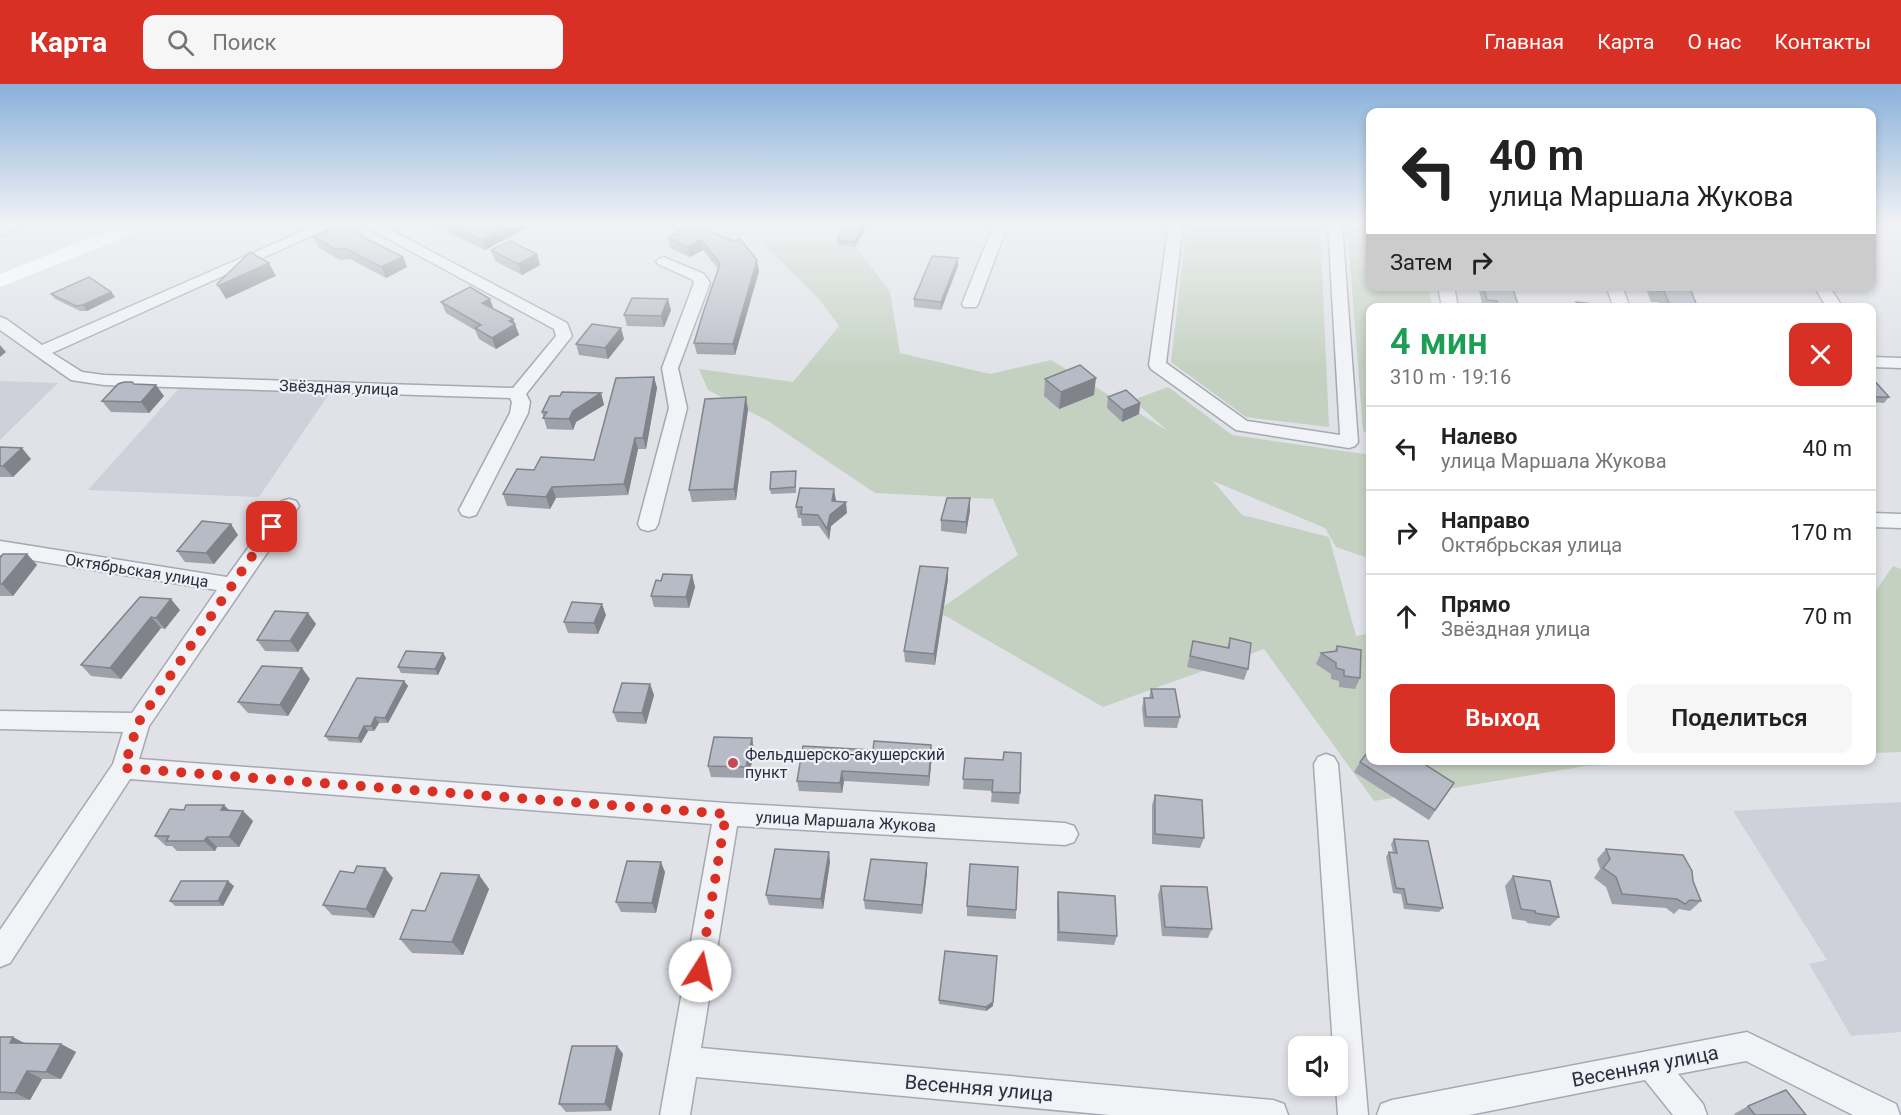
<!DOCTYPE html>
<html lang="ru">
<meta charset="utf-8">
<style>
:root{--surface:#fff;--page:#f6f6f6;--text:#222;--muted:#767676;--line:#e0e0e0;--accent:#d93025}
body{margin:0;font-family:Roboto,sans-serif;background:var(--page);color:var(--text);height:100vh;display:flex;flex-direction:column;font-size:22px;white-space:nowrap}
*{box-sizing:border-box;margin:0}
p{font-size:20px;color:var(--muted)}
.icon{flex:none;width:33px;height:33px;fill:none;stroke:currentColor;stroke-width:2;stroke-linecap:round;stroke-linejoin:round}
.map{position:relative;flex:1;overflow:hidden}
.sheet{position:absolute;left:1366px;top:219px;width:510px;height:462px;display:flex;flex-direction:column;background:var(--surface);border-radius:12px;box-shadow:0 3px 9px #0003}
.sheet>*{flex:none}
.top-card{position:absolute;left:1366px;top:24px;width:510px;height:183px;border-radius:12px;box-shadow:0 3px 9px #0003;background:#fff;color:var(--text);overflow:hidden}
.tools{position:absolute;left:1288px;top:952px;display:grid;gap:12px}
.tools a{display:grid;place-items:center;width:60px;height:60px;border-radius:12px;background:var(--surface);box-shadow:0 3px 9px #0003;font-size:30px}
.pin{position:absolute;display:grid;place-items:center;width:51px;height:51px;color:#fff;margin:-26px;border-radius:12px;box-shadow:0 3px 9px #0006}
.me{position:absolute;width:66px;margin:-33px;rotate:10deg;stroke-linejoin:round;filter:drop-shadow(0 0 4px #0008)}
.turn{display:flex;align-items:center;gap:21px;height:126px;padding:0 24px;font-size:27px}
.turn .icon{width:78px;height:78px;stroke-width:2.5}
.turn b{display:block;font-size:42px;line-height:51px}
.then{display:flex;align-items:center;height:57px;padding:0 24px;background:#0003;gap:12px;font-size:22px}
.round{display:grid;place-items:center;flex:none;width:63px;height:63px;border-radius:12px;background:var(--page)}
.overview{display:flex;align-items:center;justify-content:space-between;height:102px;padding:0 24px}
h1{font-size:36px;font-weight:600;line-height:45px;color:#1e9e55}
.primary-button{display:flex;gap:12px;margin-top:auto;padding:12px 24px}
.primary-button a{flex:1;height:69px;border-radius:12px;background:var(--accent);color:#fff;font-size:24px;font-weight:600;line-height:69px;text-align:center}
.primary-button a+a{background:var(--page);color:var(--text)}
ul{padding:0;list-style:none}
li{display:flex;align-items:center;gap:18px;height:84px;padding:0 24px;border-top:2px solid var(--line)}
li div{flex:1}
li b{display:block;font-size:22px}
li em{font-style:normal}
header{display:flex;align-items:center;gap:36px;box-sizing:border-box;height:84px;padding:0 30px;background:var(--accent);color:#fff}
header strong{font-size:28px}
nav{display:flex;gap:33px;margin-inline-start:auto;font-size:21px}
.search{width:420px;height:54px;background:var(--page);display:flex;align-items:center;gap:15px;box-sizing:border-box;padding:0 21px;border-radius:12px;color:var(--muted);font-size:22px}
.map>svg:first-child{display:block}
.built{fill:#ced1da}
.green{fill:#c4d1c1}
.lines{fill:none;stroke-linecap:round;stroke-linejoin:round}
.street-casing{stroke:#a5a9b2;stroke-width:3}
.street{fill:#f2f3f7;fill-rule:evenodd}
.secondary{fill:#fff;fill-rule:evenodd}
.wall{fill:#9da1a9}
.shaded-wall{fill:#80838a}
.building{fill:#b7bbc5;stroke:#80838a;stroke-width:1.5}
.route{stroke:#d93025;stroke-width:10;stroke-dasharray:0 18}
.poi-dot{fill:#c74b54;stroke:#eff1f6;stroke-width:2}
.labels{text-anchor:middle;stroke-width:4.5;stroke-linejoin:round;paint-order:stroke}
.street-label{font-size:16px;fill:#292f3e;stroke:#eff1f6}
.poi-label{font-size:16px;fill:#292f3e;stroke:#eff1f6;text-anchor:start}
.near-street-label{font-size:20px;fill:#292f3e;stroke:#eff1f6}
</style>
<header>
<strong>Карта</strong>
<div class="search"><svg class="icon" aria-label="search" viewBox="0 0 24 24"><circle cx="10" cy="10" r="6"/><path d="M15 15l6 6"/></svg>Поиск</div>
<nav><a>Главная</a><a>Карта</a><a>О нас</a><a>Контакты</a></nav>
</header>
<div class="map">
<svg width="1901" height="1031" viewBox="0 0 1901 1031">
<rect width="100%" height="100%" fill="#e0e2e8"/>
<!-- built -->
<path class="built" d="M0 297 58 299 0 356Z
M182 301 331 307 259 413 88 406Z
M1901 718V948L1851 952 1809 880 1827 876 1733 727Z"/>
<!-- green -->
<path class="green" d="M1187 140H1320L1329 343 1246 333 1171 278Z
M1347 140H1371V202L1428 203 1432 223 1371 224V353L1363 347Z
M761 158H852L890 208 900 269 990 290 1051 276 1168 347 1133 316 1168 303 1232 351 1371 371V475L1336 463 1325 444 1213 397 1242 431 1329 453 1356 552 1371 549V676L1712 677 1586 682 1374 717 1264 565 1103 623 937 527 1018 471 993 415 875 409 768 337 708 306 699 285 793 298 839 242 819 215Z
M1893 482 1901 485V668L1872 669V512Z"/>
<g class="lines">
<!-- street casing -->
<g class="street-casing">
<path id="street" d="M7 140H27L0 152V143Z
M319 140H338L52 269 82 288 104 291 513 304 556 252 554 245 361 140H379L567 239 572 252 526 310 530 318 528 329 476 431 469 433 462 431 459 426 510 329 512 318 510 314 104 301 71 296 0 246V233L6 235 42 261Z
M994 140H1008L978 220 976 223H964L962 220Z
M1169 140H1183L1166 279 1247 337 1340 351 1328 140H1342L1358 358 1355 362 1349 364 1236 346 1151 285 1149 281Z
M663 173 704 190 710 199 678 284 687 324 658 440 655 445 648 447 641 445 638 440 669 324 662 284 694 199 693 196 658 180 656 177Z
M1438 202H1454L1458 224H1442Z
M1606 202H1622L1630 224H1614Z
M1814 202H1829L1843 224H1827Z
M1872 273 1901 274V284L1872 283Z
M289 415 296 417 299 422 149 642 139 675 726 719 1065 739 1074 742 1078 750 1074 758 1065 761 737 742 701 964 1273 1016 1284 1020 1288 1031H1110L696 993 690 1031H660L712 740 130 695 10 879 0 883V846L113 680 123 648 0 645V627L132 629 217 506 0 471V457L227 493 282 417Z
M1872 429 1901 430V444L1872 443Z
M1326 670 1334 673 1338 680 1368 1031H1338L1336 1002H1338V963H1333L1314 680 1318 673Z
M1747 948 1896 1020 1900 1031H1853L1746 977 1678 990 1703 1020 1707 1031H1673L1645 996 1469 1031H1377L1381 1020 1392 1016Z"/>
</g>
<!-- street -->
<use href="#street" class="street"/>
<!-- secondary -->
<path class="secondary" d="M124 140H152L149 144 0 203V190Z"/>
</g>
<!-- wall -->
<path class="wall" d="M431 140H534L485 166Z
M689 140H693L759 187 735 271 697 270 694 259 718 185 703 166 690 173 670 164 668 154 689 141Z
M867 141 855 163 838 161 837 156Z
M362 150 364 153 403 173 407 183 386 194 350 175 340 176 319 164 314 153Z
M491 166 537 170 540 181 522 191 495 177Z
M958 174V182L941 226 914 223V215Z
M1478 202H1509L1519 224H1483Z
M1645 202H1689L1698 224H1660L1658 218H1651Z
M111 208 115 213 87 227H80L55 215 51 210Z
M441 218 494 225 513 235 519 251 496 265 479 255 475 246 446 229Z
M671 226 664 243 627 242 624 231Z
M624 255 608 275 579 271 576 260Z
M654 293 657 304 646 365H638L628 411 556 414 550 425 507 422 503 410 534 386 594 376Z
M1872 294 1889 313 1884 319 1872 318Z
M1045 295 1094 311 1059 325 1044 312Z
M134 300 164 312 149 329 111 328 102 317Z
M601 309 604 321 576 338 573 346 547 345 542 328 560 312Z
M1108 313 1140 319 1139 330 1122 338 1107 324Z
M748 325 736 416 692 418 689 406Z
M0 363 31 375 13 393H0Z
M796 392V409L771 410 770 405Z
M970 414V426L966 450 941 447V436Z
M836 418 847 429 831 442 829 456 819 442H802L801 434H798L796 423Z
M238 451 214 480 185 478 177 467Z
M27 470 37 481 13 512H0V474Z
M692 491 695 503 689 524 654 523 651 512 661 497Z
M948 495 935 581 905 578 904 567Z
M140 513 180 526 165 545 161 544 121 595 91 592 81 581Z
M606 531 598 550 568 549 564 538Z
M316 540 298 568 265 567 257 556Z
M1230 554 1248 585 1244 596 1187 583 1193 557 1227 564Z
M1337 562 1360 594 1355 605 1339 603V597L1331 595V590L1316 580 1321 569 1334 568Z
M443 569 446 574 438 591 401 589 398 583Z
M310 595 288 632 248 629 238 618Z
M404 597 408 602 388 639H379L374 647H368L361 659 329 657 325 652Z
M650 600 654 611 646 640 617 638 613 628Z
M1151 605 1180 633 1177 644 1144 643 1142 624 1144 614H1149Z
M752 654 754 665 749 694 711 693 708 682Z
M931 661 932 671 929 702 844 697 842 709 799 707 797 697 873 666Z
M965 674 1020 709 1019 720 991 718 992 707 963 705Z
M1360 678 1454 699 1429 736 1354 688Z
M1155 711 1204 754 1200 764 1152 760V721Z
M224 721 229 727H243L253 737 239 763H217L215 767H177L172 762H166L155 752 184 726Z
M1394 755 1443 824 1439 828 1404 825 1401 810 1393 809 1386 773 1389 768H1393L1391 760Z
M1606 765 1693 797 1701 817 1690 827 1679 825 1674 830 1666 824 1612 820 1606 803 1594 794 1600 785 1597 775Z
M830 778 823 825 769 821 766 811Z
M927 779V789L922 830 865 825 864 816Z
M665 788 656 829 621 828 616 818Z
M479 791 489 805 463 871 412 869 400 855 425 827Z
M1513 792 1559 833 1550 842 1527 839 1526 837 1512 835 1505 802Z
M393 794 374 834 332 831 323 821Z
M234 802 223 822H175L170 817Z
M1161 802 1212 845 1208 854 1162 852 1158 811Z
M1058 808 1117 852 1114 861 1057 857V818Z
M967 822 1016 826V835L967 832Z
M997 872 993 922 986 927 939 920V916Z
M0 953 25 959 61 960 76 968 61 995H42L30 1016H0Z
M617 962 623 970 611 1027 566 1028 559 1020Z
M1748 1022 1806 1031H1735L1734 1030Z"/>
<!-- shaded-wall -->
<path class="shaded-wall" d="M513 140H534L485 166 482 156Z
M864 140H867V141L855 163V158Z
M701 155 703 166 690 173 688 163Z
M537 170 540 181 522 191 518 180Z
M403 173 407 183 386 194 381 183Z
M958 174V182L941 226V218Z
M757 176 759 187 735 271 733 260Z
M269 179 276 192 226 215 218 202Z
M111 208 115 213 87 227 83 221Z
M490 215 494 226 482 219Z
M668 215 671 226 664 243 661 232Z
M513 235 519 251 496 265 492 254 509 237Z
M621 244 624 255 608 275 605 264Z
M0 261 6 268 0 273Z
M654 293 657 304 646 365 643 354Z
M1096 294 1094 311 1059 325 1061 308Z
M156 301 164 312 149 329 141 318Z
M601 309 604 321 576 338 573 346 569 335 573 327Z
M746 313 748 325 736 416 734 405Z
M1140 319 1139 330 1122 338 1123 326Z
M635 354 638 365 628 411 624 400Z
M22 364 31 375 13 393 3 382Z
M552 403 556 414 550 425 546 413Z
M834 405 836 416 834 428 846 418 847 429 831 442 829 456 827 445Z
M970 414V426L966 450V438Z
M231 440 238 451 214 480 206 469Z
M27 470 37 481 13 512 2 500Z
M948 484V495L935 581 934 570Z
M692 491 695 503 689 524 686 513Z
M171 515 180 526 165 545 156 534Z
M602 520 606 531 598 550 594 539Z
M308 529 316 540 298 568 290 557Z
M151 533 161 544 121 595 110 584Z
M443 569 446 574 438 591 435 585Z
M302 584 310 595 288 632 280 621Z
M404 597 408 602 388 639 385 634Z
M650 600 654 611 646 640 642 629Z
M375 633 379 639 374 647 371 642Z
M364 642 368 647 361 659 358 654Z
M752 654 754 665 749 694 746 683Z
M931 661 932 671 929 702V692Z
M842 687 844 697 842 709 840 699Z
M224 721 234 731 221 726Z
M243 727 253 737 239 763 229 753Z
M207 753 217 763 215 767 204 757Z
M829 768 830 778 823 825 821 815Z
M661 778 665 788 656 829 652 819Z
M927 779V789L922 830V821Z
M385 784 393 794 374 834 366 825Z
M479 791 489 805 463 871 452 858Z
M228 797 234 802 223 822 218 817Z
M993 918V922L986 927V923Z
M13 953 28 961 10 959Z
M61 960 76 968 61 995 46 988Z
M617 962 623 970 611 1027 605 1020Z
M27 987 42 995 30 1016 15 1009Z"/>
<!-- building -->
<path class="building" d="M342 140H344L362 150 359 151 403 173 381 183 345 164 335 165 314 153Z
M447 140H513L482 156Z
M690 140H693L733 157 740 155 757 176 733 260 694 259 703 229 720 180 701 155 688 163 668 154Z
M846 140H864L855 158 837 156Z
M510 157 537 170 518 180 491 166Z
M250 168 269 179 218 202 217 200Z
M932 172 958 174 941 218 914 215Z
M89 193 111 208 83 221 76 222 51 210Z
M1483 202H1509L1510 205H1513L1519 224 1498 221 1497 217 1487 216Z
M1655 202H1689L1698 224H1671L1664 207H1657Z
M470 203 490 215 482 219 513 235 509 237 515 240 492 254 475 244 481 241 441 218Z
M632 214 668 215 661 232 624 231Z
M1576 218 1604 221 1605 224H1578Z
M592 240 621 244 605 264 576 260Z
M1080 281 1096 294 1061 308 1045 295Z
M654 293 643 354H635L624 400 552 403 546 413 503 410 517 385 534 386 541 373 594 376 616 294Z
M1872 294 1889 313H1872Z
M124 298H132L134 300 156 301 141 318 102 317 118 300Z
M1126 306 1140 319 1123 326 1108 313Z
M562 308 601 309 573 327 569 335 543 334 547 328H542L550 312H560Z
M746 313 734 405 689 406 705 315Z
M0 363 22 364 3 382H0Z
M796 387 795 403 770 405 771 388Z
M800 404 834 405 832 417 846 418 830 431 827 445 818 431 801 430 802 423H796Z
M947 414H970L966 438 941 436Z
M202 437 231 440 206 469 177 467Z
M3 470H27L2 500H0V474Z
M920 482 948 484 934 570 904 567Z
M663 490 692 491 686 513 651 512 656 496 661 497Z
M140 513 171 515 156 534 151 533 110 584 81 581Z
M572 518 602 520 594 539 564 538Z
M275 527 308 529 290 557 257 556Z
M1230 554 1251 559 1248 585 1190 572 1193 557 1229 564Z
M1337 562 1361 566 1360 594 1344 592V586L1336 584V579L1321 569 1337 567Z
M406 567 443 569 435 585 398 583Z
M262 582 302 584 280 621 238 618Z
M357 594 404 597 385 634 375 633 371 642H364L358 654 325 652Z
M622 599 650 600 642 629 613 628Z
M1151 605H1175L1180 633H1146L1144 614H1153Z
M714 653 752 654 746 683 708 682Z
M874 657 931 661 929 692 842 687 840 699 797 697 803 662 873 666Z
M1371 664V676H1418L1454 699 1435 726 1360 678Z
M1004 668 1021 669 1020 709 992 708 993 696 963 695 965 674 1003 676Z
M1155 711 1202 716 1204 754 1155 750Z
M186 721H224L221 726 243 727 229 753H207L204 757H166L169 752H155L170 725 184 726Z
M1394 755 1428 757 1443 824 1407 820 1404 805 1396 804 1389 768 1397 769Z
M775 765 829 768 821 815 766 811Z
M1606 765 1683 771 1692 787 1693 797 1701 817 1690 816 1685 820 1677 815 1622 810 1616 793 1603 784 1610 775Z
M871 775 927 779 922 821 864 816Z
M627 777 661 778 652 819 616 818Z
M970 780 1018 783 1016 826 967 822Z
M357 782 385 784 366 825 323 821 340 787 354 789Z
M441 789 479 791 452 858 400 855 412 826 425 827Z
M1513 792 1550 797 1559 833 1535 829V827L1521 825Z
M181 797H228L218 817H170Z
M1161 802 1207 803 1212 845 1165 843Z
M1058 808 1115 812 1117 852 1059 848Z
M945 867 997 872 993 918 986 923 939 916Z
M0 953H13L10 959 61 960 46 988 27 987 15 1009 0 1008Z
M572 962H617L605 1020H559Z
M1786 1006 1806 1031H1755L1748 1022Z"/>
<!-- sky -->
<linearGradient id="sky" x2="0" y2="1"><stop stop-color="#89b1da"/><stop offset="0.49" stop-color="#f1f2f5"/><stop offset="1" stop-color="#f1f2f5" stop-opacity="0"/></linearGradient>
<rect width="1901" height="285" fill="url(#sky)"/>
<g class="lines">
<!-- route -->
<path class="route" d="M272 443 138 639 124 684 726 730 700 887"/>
</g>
<!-- markers -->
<circle class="poi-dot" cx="733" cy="679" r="6"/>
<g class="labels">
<!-- street labels -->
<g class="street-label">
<text transform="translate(339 303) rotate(2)" y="6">Звёздная улица</text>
<text transform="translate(137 486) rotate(9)" y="6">Октябрьская улица</text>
<text transform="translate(846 737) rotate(3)" y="6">улица Маршала Жукова</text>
</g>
<!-- poi labels -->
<g class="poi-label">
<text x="745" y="676">Фельдшерско-акушерский<tspan x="745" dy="18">пункт</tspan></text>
</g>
<!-- near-street labels -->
<g class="near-street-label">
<text transform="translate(1645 982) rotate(-11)" y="7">Весенняя улица</text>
<text transform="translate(979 1004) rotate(5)" y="7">Весенняя улица</text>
</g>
</g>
</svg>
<div class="tools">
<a><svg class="icon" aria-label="sound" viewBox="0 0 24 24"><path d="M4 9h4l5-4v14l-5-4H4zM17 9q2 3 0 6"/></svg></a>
</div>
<div class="pin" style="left:272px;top:443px;background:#d93025"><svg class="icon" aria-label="arrive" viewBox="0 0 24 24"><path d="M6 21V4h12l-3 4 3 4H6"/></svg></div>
<svg class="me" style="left:700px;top:887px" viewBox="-20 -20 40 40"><circle r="19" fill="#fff"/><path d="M0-13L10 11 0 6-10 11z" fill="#d93025"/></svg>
<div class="top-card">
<div class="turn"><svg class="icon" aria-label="left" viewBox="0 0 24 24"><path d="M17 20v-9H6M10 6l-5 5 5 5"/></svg><div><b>40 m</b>улица Маршала Жукова</div></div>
<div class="then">Затем<svg class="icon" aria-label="right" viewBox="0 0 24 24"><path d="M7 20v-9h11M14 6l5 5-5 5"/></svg></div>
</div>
<section class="sheet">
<div class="overview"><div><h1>4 мин</h1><p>310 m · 19:16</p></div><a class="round" style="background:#d93025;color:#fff"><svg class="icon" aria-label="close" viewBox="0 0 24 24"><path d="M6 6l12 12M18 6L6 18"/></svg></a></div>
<ul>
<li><svg class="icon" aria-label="left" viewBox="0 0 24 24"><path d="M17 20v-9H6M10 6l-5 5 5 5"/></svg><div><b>Налево</b><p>улица Маршала Жукова</p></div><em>40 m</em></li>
<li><svg class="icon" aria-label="right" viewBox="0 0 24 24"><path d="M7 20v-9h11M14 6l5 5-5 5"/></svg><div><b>Направо</b><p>Октябрьская улица</p></div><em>170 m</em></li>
<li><svg class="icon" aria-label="ahead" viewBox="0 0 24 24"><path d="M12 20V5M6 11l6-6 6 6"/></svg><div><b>Прямо</b><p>Звёздная улица</p></div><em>70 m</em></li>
</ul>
<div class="primary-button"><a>Выход</a><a>Поделиться</a></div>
</section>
</div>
